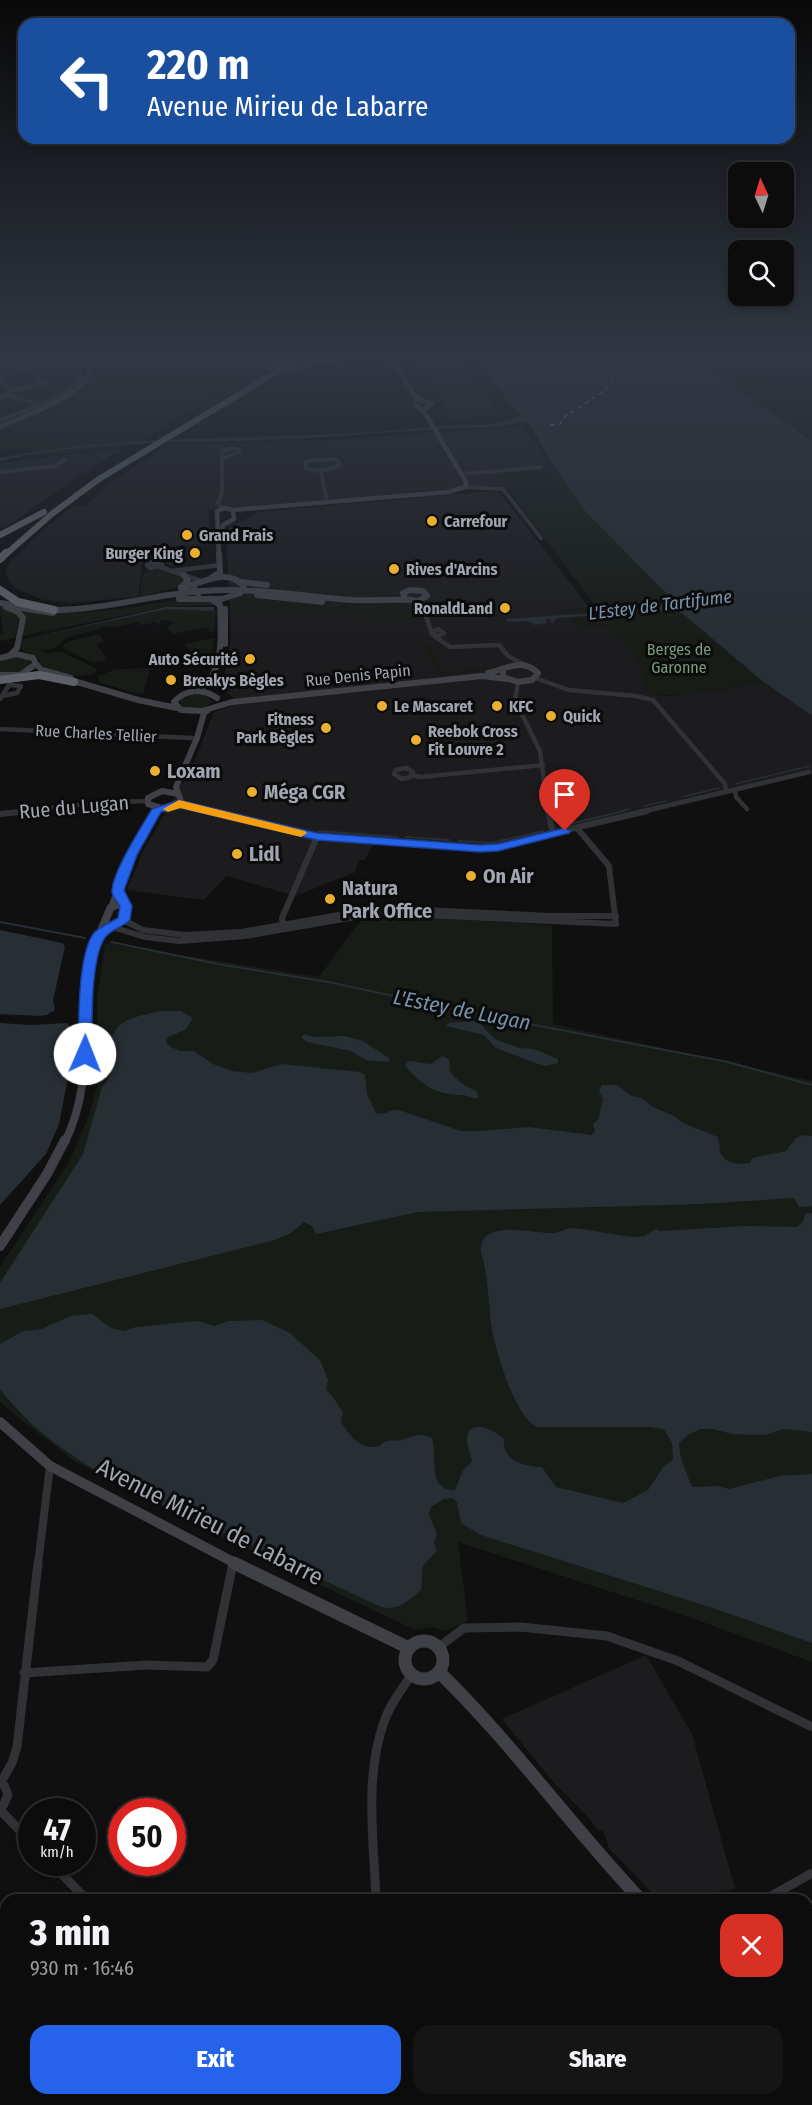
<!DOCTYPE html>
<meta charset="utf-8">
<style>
:root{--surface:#0c0c0d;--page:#151516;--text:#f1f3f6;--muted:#9a9b9d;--line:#2c2c2e;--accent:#2563eb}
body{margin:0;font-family:"Fira Sans Condensed",sans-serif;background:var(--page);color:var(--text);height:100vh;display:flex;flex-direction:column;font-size:22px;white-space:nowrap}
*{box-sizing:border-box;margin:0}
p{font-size:20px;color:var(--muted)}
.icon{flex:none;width:33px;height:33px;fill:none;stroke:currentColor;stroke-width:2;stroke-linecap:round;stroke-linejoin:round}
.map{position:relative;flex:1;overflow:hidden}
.drawer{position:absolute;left:0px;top:1894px;width:813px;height:212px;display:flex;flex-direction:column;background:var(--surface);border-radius:18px 18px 0 0;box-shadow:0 3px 9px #0003,0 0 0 2px var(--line)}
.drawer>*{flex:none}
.guide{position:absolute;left:18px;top:18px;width:777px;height:126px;border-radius:18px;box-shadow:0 3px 9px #0003,0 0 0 2px var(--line);background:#1a4fa0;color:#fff;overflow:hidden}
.needle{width:39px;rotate:356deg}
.controls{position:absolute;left:728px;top:162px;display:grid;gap:12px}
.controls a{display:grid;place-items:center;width:66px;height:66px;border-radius:12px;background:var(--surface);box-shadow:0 3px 9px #0003,0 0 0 2px var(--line);font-size:30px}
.speed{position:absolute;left:18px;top:1798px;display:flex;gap:12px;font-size:30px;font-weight:700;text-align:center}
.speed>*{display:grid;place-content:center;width:78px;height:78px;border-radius:50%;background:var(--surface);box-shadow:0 3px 9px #0003,0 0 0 2px var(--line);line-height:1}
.speed small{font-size:15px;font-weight:400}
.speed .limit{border:9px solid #d22;background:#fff;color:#111}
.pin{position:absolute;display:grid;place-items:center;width:51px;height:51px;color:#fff;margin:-62px -26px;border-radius:50% 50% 50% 0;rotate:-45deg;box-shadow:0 0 6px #0007}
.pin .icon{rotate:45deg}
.me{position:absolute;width:66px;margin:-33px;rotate:1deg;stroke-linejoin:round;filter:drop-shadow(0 0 4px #0008)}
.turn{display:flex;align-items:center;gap:21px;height:126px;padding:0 30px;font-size:27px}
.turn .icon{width:78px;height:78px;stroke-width:2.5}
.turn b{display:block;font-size:42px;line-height:51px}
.round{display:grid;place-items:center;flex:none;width:63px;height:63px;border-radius:18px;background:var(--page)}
.head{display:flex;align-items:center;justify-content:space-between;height:102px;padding:0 30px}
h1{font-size:36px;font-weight:800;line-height:45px}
.button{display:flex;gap:12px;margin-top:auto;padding:12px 30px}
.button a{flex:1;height:69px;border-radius:18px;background:var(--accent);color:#fff;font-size:24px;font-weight:800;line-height:69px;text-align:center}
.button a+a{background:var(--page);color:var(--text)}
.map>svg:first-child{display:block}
.built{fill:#1c1c1e}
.green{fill:#171c17}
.water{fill:#272e34}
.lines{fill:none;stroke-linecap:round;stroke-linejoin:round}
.stream-far1{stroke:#272e34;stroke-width:1.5}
.stream{stroke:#272e34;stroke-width:2}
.ferry{stroke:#7993ac;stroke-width:1.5;stroke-dasharray:4.5 4;stroke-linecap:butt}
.street-far4{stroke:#313236;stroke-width:4}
.street-far3{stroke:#313236;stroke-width:4.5}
.street-far2{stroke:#313236;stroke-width:6}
.street-far1{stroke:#313236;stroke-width:8}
.street{stroke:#313236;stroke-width:9}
.secondary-far4{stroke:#3f4146;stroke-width:4.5}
.secondary-far3{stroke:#3f4146;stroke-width:6}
.secondary-far2{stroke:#3f4146;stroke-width:8}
.secondary-far1{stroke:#3f4146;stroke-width:10}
.secondary{stroke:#3f4146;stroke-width:13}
.highway-far1{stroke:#5d6067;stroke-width:6}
.highway{stroke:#5d6067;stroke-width:8}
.secondary-bridge{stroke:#3f4146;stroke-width:6}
.route{fill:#2563eb;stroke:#184099;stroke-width:1.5}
.slow{fill:#f59e0b}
.poi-dot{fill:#e8af31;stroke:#0b0b0c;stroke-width:2}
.labels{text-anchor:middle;stroke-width:6;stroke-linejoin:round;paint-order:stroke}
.far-poi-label{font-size:16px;font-weight:bold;fill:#a2a6b1;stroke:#0b0b0c;text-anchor:start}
.far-park-label{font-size:16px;fill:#799c7c;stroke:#0b0b0c}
.far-street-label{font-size:16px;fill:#a2a6b1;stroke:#0b0b0c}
.far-water-label{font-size:18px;font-style:italic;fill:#7993ac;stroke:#0b0b0c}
.poi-label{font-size:20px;font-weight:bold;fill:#a2a6b1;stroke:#0b0b0c;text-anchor:start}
.street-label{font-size:20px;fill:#a2a6b1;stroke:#0b0b0c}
.water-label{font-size:21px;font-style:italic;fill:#7993ac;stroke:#0b0b0c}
.near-street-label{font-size:24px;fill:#a2a6b1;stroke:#0b0b0c}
</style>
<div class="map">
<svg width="812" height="2105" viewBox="0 0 812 2105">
<rect width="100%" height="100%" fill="#101011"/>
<!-- built -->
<path class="built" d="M412 354H456L499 415 452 418Z
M521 426 555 467 500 472 508 484 209 510V527L212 528V544L141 547 143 549 139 594 136 597 73 603 43 600 14 588 5 574 9 563 45 528 75 505 85 507 111 482 171 444 336 440Z
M124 448 75 478 12 523 0 528V463Z
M494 491 499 492 589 607 563 611 578 629 601 625 625 640 637 655 651 695 670 696 733 688 762 681 812 716V774L489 852 373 843 365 860H359L355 872 296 896 226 876 204 900 127 890 143 851 193 765 214 712 234 705 233 697 222 690 231 636 226 530 258 512Z
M646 1655 692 1734 735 1889 659 1900 609 1848 603 1830 598 1831 590 1819 553 1782 502 1719Z
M425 2100H517L518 2105H425Z
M553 2100H629L630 2105H554Z"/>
<!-- green -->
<path class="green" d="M0 354H38L46 359 27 363V366L4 374 0 373Z
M63 354H285L133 445 48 456 41 455 39 451 28 448 0 451V431L39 413 53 412 62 407 60 404C70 393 88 389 94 374L90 365Z
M689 354H812V441Z
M555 467 585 511 672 599 665 604 632 608 635 613 656 611 682 613 762 681C726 690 688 696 651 695L649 688 641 689 645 685C644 657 623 638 601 625L578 629 562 610 588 607 593 603 508 489 494 486 508 484 500 472Z
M174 549 176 551 173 567 162 560 148 558 137 550Z
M156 569H163L186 579 181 586 139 597C144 583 137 572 156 569Z
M250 595 322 603 337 608 342 603 403 601 417 604 408 603 409 606 402 608 420 609 424 620 232 613V603L230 602 246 596 249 603 250 600 257 603 250 598Z
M187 599 209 601 215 605 166 607 22 636 26 618 19 609C78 619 129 607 187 599Z
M0 606 13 611 19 617 15 638 0 641V634H3Z
M188 608 216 611 214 632H211L205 627 172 634 168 626 174 623 172 621 161 620 159 626 156 622 142 625 139 622 114 627 100 626V629L67 637 55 648 42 651 44 653 60 651 95 668 97 671C86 680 53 675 42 665 40 663 39 660 37 657 32 653 25 653 20 648L23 639 167 609Z
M99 634 103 641 97 645 107 660 93 663 64 649V644L70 641Z
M214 638C213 651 210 665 195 665L199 663 185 644Z
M424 645H430L440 667 445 673 495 667 499 665 498 663 502 662V664L491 670 438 675Z
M8 657H25L32 663 18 673 0 672V660Z
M150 668 144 692 139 694 101 683 97 677 115 669Z
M189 694H206L213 701 203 709 183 708 179 700Z
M386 916 552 925 553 1024 812 1081V1662L686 1616 458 1542 468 1621 445 1631 431 1627 415 1630 278 1565 74 1461 6 1408 0 1401V1267L69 1162 89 1115 98 1083 97 998 105 943 319 977 362 919Z"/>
<!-- water -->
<path class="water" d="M471 354H689L812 441V716L762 681 682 613 656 611 557 618 552 624 550 619H545L547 623 535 625 528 621 508 622 506 619 593 613 665 604 672 599 585 511 553 465 529 424 523 422 497 427C421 428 345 437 269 440 179 443 88 440 0 461V458C145 430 294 443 441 426 468 423 496 429 521 415L492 382 487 369Z
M166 607H214V611L167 609 34 637Z
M0 930 62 943 65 946 53 1001 55 1010 47 1015 39 1016 0 1014Z
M162 1011H181L193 1018 186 1029 167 1038 166 1042 171 1047 180 1051H194L213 1064 232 1071 252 1073 281 1064 360 1072 365 1075 367 1094 376 1113C382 1116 390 1109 399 1110L461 1131H482L529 1127 592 1135 595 1130 593 1124 598 1120 603 1099 599 1091 602 1085H617L632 1096 642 1098 651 1106 674 1116 683 1123 718 1137C720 1143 719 1147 720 1152 724 1164 740 1165 750 1163L752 1158 786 1151 795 1139 802 1135 812 1136V1206L799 1207 794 1198 701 1204 418 1212 316 1234 312 1226 304 1222 291 1233 275 1240 0 1309V1283L83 1154 102 1087C112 1077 111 1071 110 1057 108 1020 131 1017 162 1011Z
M476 1021C486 1026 488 1035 497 1040L520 1048 534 1049 558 1059V1063L545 1066 538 1064 496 1048 484 1035 446 1026 449 1023Z
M0 1023 30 1025 68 1023 75 1042 59 1124 46 1154 0 1205Z
M304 1034 314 1037 345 1036 363 1041 389 1058 390 1062 366 1060 351 1051 307 1042 301 1038Z
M442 1056 449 1059 450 1072 462 1084 476 1091 479 1098C472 1099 467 1095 460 1095 437 1095 419 1084 405 1065L409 1061 431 1064Z
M812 1213V1432L783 1429 765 1435 732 1434 713 1429H700L688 1435 679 1443 681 1459 692 1487 718 1486 729 1489 780 1476 812 1474V1643L719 1610 481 1535 461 1523 457 1502 453 1498 444 1499 431 1507 429 1515 437 1534 434 1543 437 1551 423 1566 421 1590C408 1601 399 1611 381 1607 330 1583 279 1559 228 1535 148 1498 55 1462 0 1389V1344L23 1331 41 1329 71 1316 92 1314 111 1328 124 1331 136 1327 198 1321 214 1326 229 1321 262 1320 290 1333 320 1360 328 1380 326 1390 333 1397 343 1413 341 1422C349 1435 361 1451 378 1446 381 1445 383 1442 386 1441 390 1440 396 1441 401 1440 414 1437 418 1431 432 1438 438 1456 426 1490 455 1490L463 1470 472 1462C471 1454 466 1444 467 1437 471 1417 496 1431 504 1439 502 1461 523 1466 542 1467L556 1487 623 1503 648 1490 664 1466 673 1460 672 1443 664 1429 649 1427H538C516 1420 496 1352 492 1330 488 1304 489 1277 481 1252 478 1218 532 1233 551 1233 559 1234 566 1228 573 1228 595 1230 616 1236 638 1237L644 1236 656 1229 659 1231 746 1226 797 1227 803 1222 805 1214Z"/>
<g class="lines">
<!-- stream-far1 -->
<path class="stream-far1" d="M735 784 810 766
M682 797 719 788
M644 806 666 801
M618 812 630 809"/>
<!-- stream -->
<path class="stream" d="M561 826 624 811
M318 831 398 837
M406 837 449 840
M459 841 490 843 543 831
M0 922 85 938
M111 942 223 965 328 982 497 1018 728 1062 812 1085"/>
<!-- ferry -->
<path class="ferry" d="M550 425 560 424 566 416 604 391 618 371 610 354"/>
<!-- street-far4 -->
<path class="street-far4" d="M0 380 13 371 60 358
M0 381 11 391 0 398
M11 391 46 383 24 367
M7 395 38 404
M0 420C27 409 65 401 82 375 78 364 69 361 58 359
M233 448 240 451 222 459V451Z
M222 459V493L218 503 222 508
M336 459 340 464C329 471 318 473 306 468L305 463 308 461Z
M321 471 327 502
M0 472 55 466 65 459
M461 474 541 467
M465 487 503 489 541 538"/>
<!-- street-far3 -->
<path class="street-far3" d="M151 562 162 565 150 568 147 565Z
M160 567 201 581
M172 571 220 565
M414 602 422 604 431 631
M438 629 444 633 438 636 431 633Z
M433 635 450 647 499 645 508 656 523 664
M535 678 569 690 636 696 653 700 725 784 726 792
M518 682 515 700 540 751 548 812
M0 699 9 685 21 686 17 693 2 696
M0 729 192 738
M406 768 413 772 410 777 402 779 394 774 396 770Z
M412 775 420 777 543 765
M735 790 736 797 747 809
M179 804 213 812
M17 812 95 803 147 801
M640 812 809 772"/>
<!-- street-far2 -->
<path class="street-far2" d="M206 811 317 837 489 848 647 811
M548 811 553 834
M0 814 30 811
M123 920 143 930 185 935 241 932 379 908 551 916H616
M283 925 282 918 317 837
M112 927 145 937 179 941 245 936 378 913 616 924 609 866 577 828"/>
<!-- street-far1 -->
<path class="street-far1" d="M38 1564 50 1466"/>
<!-- street -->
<path class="street" d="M439 1647 464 1628 521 1627 607 1636 678 1661 812 1727
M24 1673 146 1665 207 1667 213 1660 233 1563
M0 1782 4 1785 8 1795 0 1812
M1 1782 12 1763 17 1747 38 1563
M1 1811 32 1843
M51 1863 87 1900
M376 1900C374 1843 364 1777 384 1722 390 1704 402 1689 412 1674
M764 1900 812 1873
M288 2100 293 2105
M648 2100 650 2105
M178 2105 185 2100"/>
<!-- secondary-far4 -->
<path class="secondary-far4" d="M389 354 417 399 432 403 423 410
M0 427C29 413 73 402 90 374L86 366 56 354
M222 533 223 525 234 519 233 510
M219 555 217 511 225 508 233 510 448 492 465 487 466 482 423 410 415 405V402"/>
<!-- secondary-far3 -->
<path class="secondary-far3" d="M211 578 220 572 219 553
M241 582 267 585
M181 587 188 581 184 575
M181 589C201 583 228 566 244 587
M410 590 423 591 427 596 418 601 405 599 403 593Z
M257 595 322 602
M179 599H222L240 593
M0 603 26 607
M6 607 18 612 23 618 17 648 10 655
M22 608 53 613
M225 609V644
M48 610C100 611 150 595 202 591 252 587 302 596 352 600 371 601 389 599 407 600
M0 658 16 654 33 658 36 664 20 675H0
M36 664 42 670 71 678
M488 673C506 669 523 657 538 673L532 680 518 682 503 677V669
M67 679 138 700 177 708
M199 690C225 672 221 633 220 605L211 599
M217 698C203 688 185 689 174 702L181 710 202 711 232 702 482 676 506 679
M178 794 162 791 148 798V804L165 809 181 801 176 787 197 738 204 713 208 710
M156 812 158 809"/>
<!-- secondary-far2 -->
<path class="secondary-far2" d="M113 905 132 854 157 811
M65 1142C92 1086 81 1045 86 987 88 959 100 932 111 907L120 904 126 906 123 920 112 927 105 923"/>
<!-- secondary-far1 -->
<path class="secondary-far1" d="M0 1246 47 1174 65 1140
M0 1422 50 1466 237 1564"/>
<!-- secondary -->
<path class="secondary" d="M234 1563 409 1648
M405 1660a19 19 0 1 1 38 0a19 19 0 1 1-38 0Z
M439 1672C512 1743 571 1826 641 1900
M807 2077 812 2082"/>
<!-- highway-far1 -->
<path class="highway-far1" d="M269 368 291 354
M288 371 321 361 361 354
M0 535 44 512
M5 555 53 513 99 479 306 354"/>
<!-- highway -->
<path class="highway" d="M0 559 6 553
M0 590 18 602 54 610
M0 680 39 675 74 682"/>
<!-- secondary-bridge -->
<path class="secondary-bridge" d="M195 589 198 594
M240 593 244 587"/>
</g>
<!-- sky -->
<linearGradient id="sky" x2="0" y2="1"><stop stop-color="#090909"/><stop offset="0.55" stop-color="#313743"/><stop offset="1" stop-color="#313743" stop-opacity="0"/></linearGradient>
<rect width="812" height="648" fill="url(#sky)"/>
<!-- route -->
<path class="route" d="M179 800 317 833 480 845 498 844 565 828 571 831 569 833 498 851 480 852 317 840 181 808 161 812 137 855 124 890 132 906 130 920C123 927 109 930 104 939 90 963 92 1025 92 1054L85 1059 80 1058 78 1054C79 1027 77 954 94 933 99 927 111 922 118 918L120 906C117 901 111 896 112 890 114 869 141 828 152 809Z"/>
<!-- slow -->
<path class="slow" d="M179 800 305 831 307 833 301 837 180 808 168 812 163 809Z"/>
<!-- markers -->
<g class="poi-dot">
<circle cx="432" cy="521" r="6"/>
<circle cx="187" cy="535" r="6"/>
<circle cx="195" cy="553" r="6"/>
<circle cx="394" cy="569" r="6"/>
<circle cx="505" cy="608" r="6"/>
<circle cx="250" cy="659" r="6"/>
<circle cx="171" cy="680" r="6"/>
<circle cx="382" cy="706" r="6"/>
<circle cx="497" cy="706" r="6"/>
<circle cx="551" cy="716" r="6"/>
<circle cx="326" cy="728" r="6"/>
<circle cx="416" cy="740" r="6"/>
<circle cx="155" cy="771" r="6"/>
<circle cx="252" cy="792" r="6"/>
<circle cx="237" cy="854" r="6"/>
<circle cx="471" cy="876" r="6"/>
<circle cx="330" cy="899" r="6"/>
</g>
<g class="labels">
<!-- far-poi labels -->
<g class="far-poi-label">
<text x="444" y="527">Carrefour</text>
<text x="199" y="541">Grand Frais</text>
<text x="183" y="559" text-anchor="end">Burger King</text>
<text x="406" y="575">Rives d'Arcins</text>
<text x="493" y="614" text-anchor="end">RonaldLand</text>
<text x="238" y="665" text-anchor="end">Auto Sécurité</text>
<text x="183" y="686">Breakys Bègles</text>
<text x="394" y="712">Le Mascaret</text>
<text x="509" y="712">KFC</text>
<text x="563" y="722">Quick</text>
<text x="314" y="725" text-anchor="end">Fitness<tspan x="314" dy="18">Park Bègles</tspan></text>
<text x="428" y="737">Reebok Cross<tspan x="428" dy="18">Fit Louvre 2</tspan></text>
</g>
<!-- far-park labels -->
<g class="far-park-label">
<text x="679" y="655">Berges de<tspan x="679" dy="18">Garonne</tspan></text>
</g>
<!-- far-street labels -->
<g class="far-street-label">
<text transform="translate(358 675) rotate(-6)" y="6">Rue Denis Papin</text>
<text transform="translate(96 733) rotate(3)" y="6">Rue Charles Tellier</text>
</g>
<!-- far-water labels -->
<g class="far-water-label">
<text transform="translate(660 605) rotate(-7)" y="6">L'Estey de Tartifume</text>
</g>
<!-- poi labels -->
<g class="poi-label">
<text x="167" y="778">Loxam</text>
<text x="264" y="799">Méga CGR</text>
<text x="249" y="861">Lidl</text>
<text x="483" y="883">On Air</text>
<text x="342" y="895">Natura<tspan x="342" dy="23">Park Office</tspan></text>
</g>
<!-- street labels -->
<g class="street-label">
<text transform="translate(74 807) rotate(-5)" y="7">Rue du Lugan</text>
</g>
<!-- water labels -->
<g class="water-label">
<text transform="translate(462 1010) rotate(11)" y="7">L'Estey de Lugan</text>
</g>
<!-- near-street labels -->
<g class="near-street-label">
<text transform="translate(210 1522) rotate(27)" y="8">Avenue Mirieu de Labarre</text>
</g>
</g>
</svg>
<div class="controls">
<a><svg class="needle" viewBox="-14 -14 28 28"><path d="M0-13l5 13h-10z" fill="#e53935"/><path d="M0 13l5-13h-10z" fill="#9a9b9d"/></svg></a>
<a><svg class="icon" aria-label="search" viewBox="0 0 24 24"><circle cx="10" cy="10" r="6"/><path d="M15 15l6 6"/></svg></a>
</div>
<div class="speed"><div>47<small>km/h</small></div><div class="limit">50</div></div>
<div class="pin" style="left:565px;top:831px;background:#d93025"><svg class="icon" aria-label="arrive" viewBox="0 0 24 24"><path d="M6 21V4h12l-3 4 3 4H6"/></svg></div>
<svg class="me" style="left:85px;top:1054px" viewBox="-20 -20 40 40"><circle r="19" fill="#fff"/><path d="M0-13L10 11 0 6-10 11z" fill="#2563eb"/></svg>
<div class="guide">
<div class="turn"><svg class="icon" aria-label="left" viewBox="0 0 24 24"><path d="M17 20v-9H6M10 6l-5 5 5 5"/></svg><div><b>220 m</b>Avenue Mirieu de Labarre</div></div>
</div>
<section class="drawer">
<div class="head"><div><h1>3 min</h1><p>930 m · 16:46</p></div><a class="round" style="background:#d93025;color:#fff"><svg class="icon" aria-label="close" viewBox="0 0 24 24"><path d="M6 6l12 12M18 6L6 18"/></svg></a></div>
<div class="button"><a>Exit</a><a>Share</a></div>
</section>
</div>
